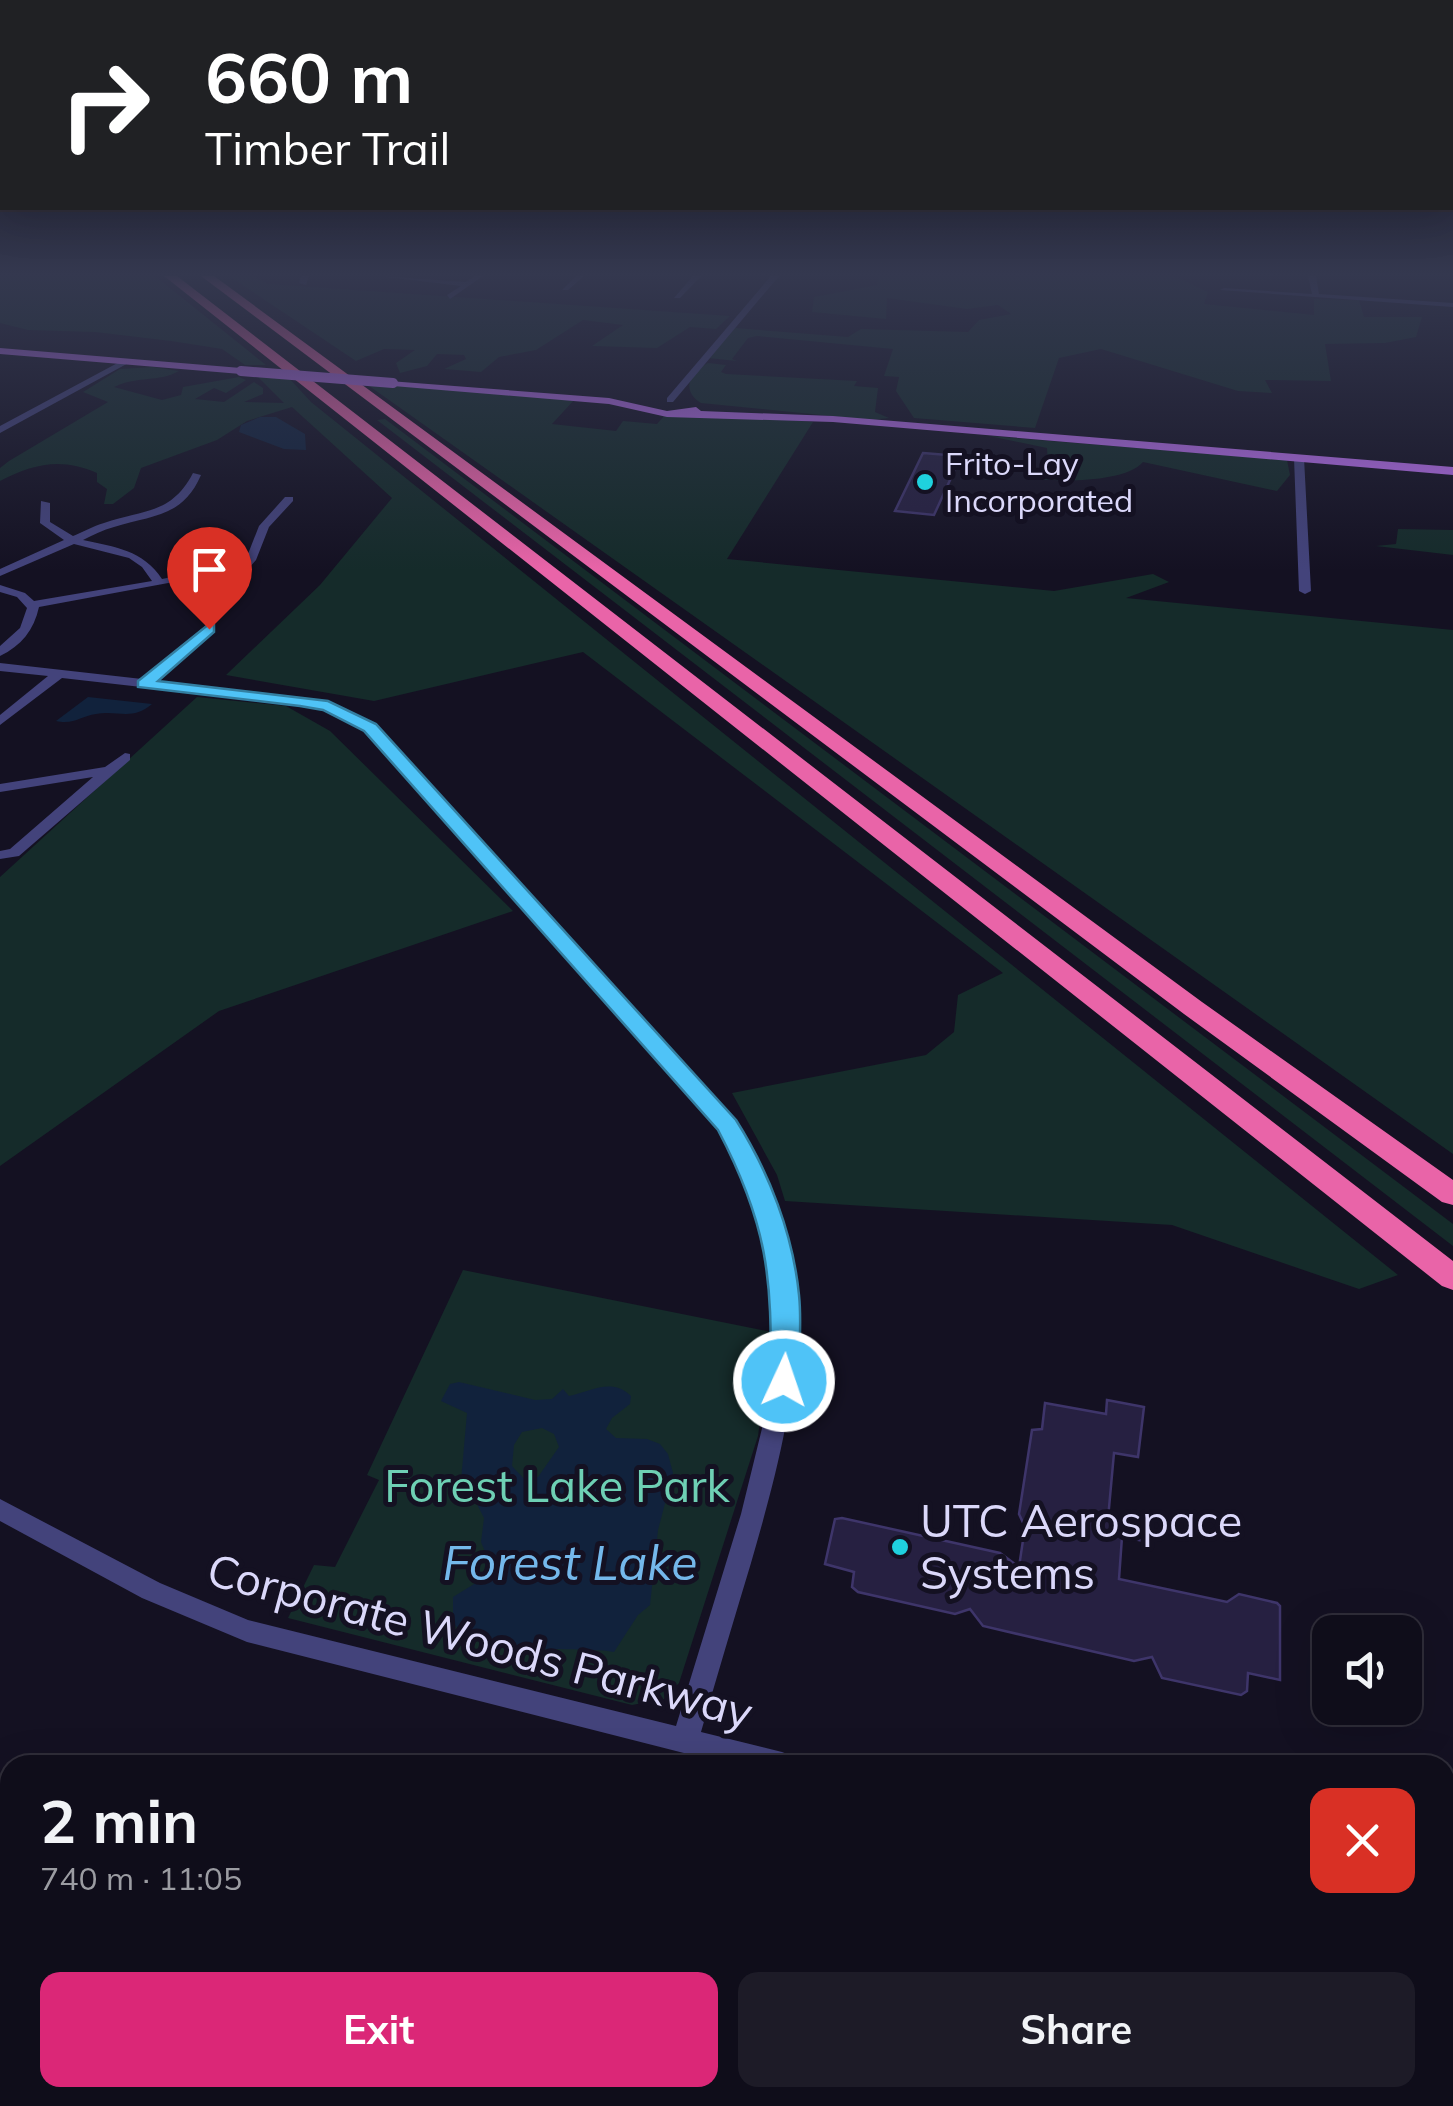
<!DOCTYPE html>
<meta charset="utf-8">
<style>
:root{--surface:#0f0d1a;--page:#1d1b27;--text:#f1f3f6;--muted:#9b9ca2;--line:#2f2d39;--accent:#db2777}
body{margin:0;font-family:Mulish,sans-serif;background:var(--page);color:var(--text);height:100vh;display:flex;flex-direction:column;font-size:38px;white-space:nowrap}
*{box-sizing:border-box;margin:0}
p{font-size:32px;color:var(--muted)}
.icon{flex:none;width:55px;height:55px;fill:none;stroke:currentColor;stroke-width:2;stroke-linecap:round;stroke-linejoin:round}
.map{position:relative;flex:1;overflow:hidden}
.details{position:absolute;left:0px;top:1755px;width:1455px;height:352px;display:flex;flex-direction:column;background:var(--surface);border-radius:30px 30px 0 0;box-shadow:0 10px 40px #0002,0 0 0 2px var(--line)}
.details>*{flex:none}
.top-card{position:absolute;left:0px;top:0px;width:1455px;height:210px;box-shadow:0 10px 40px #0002,0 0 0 2px var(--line);background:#202124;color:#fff;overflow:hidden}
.fabs{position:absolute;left:1312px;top:1615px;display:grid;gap:20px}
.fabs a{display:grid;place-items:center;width:110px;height:110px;border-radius:20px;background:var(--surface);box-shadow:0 10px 40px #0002,0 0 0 2px var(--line);font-size:50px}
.pin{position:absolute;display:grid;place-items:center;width:85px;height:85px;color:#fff;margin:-102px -42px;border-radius:50% 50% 50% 0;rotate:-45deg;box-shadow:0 0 10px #0007}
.pin .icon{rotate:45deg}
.me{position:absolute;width:110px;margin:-55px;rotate:3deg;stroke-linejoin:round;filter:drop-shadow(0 0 8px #0008)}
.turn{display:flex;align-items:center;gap:35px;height:210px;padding:0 40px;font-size:45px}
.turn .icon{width:130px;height:130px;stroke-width:2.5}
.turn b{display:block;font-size:70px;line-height:85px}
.round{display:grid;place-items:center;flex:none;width:105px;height:105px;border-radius:20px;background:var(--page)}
.head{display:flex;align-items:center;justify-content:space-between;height:170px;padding:0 40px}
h1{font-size:60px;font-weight:700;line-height:75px}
.cta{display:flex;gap:20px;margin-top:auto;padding:20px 40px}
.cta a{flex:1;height:115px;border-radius:20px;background:var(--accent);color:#fff;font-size:40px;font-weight:700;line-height:115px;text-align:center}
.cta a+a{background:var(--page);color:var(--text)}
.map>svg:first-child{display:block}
.green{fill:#152b2a}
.water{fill:#11223c;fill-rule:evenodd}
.building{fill:#262041;stroke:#3e356a;stroke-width:2.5}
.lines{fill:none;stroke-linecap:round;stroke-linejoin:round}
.minor{fill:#43437b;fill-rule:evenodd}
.major{fill:#b86eeb;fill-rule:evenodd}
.highway{fill:#e964a8;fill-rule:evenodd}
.major-bridge{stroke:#b86eeb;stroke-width:10}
.route{fill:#4fc3f7;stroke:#337fa1;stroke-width:2.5}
.poi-dot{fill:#1fd1de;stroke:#141122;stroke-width:4}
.labels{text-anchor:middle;stroke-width:10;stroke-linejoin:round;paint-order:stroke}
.far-poi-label{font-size:32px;fill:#dbd8fa;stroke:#141122;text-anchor:start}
.near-park-label{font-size:45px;fill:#6ed0b4;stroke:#141122}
.near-poi-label{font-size:45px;fill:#dbd8fa;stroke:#141122;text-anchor:start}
.near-street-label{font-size:45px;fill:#dbd8fa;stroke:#141122}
.near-water-label{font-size:48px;font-style:italic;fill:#74b8eb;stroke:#141122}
</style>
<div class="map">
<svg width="1453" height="2106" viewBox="0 0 1453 2106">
<rect width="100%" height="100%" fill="#141122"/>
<!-- green -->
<path class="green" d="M0 276H155L266 365H245L222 349 171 341 95 332 28 330 0 323Z
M229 276H253L268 284 730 316 716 329 690 327 657 348 592 346 623 325 583 320 536 350 499 357 481 372 444 369 466 359 464 355 437 354 427 366 400 373 396 363 415 350 384 349 356 361Z
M878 276H1174L1208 292 1204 304 1314 315V299L1359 300 1364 317H1422L1416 337 1385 343 1325 344 1331 381 1265 380 1272 393 1238 391 1101 349 1059 358 1035 428 914 418 896 391 899 377 884 376 893 349 757 336 748 338 732 359 737 361 708 358 735 328 848 337 861 329 968 332 979 320 1011 314 998 305 967 309 887 298 886 319 812 312 814 297 877 285Z
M708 363 726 365 721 372 726 374 857 381 854 386 878 388 875 412 889 418 871 420 701 403C681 391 689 372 708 363Z
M153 367 179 371C157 383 140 375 114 387L162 400 181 395 183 387 239 377 246 380 226 393 214 388 195 399 224 402 254 382 263 388V394L244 402 284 403 255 374 288 377 311 402 1398 1275 1359 1289 1172 1225 785 1201 777 1175 732 1093 926 1055 954 1032 958 995 1003 973 583 652 374 701 226 675 320 585 392 498 292 407 247 421 217 440 141 468 134 488 113 504H104L107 489 97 482V473C61 457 33 464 0 481V468L9 461 108 402 83 392 120 369Z
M365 383 575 399 552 424 616 431 623 421 657 424 664 416 737 415 813 422 727 559 1054 591 1153 574 1169 582 1126 598 1453 630V1154Z
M385 419 1453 1224V1246L377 420Z
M989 436 1287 460 1290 475 1277 491 1143 462C1126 482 1063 482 1038 479L1048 466 1047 448Z
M1398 529 1453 530V555L1376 546 1396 544Z
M197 697 286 706 330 731 513 911 219 1011 0 1166V877Z
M463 1270 772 1332 758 1436 679 1683 664 1699 632 1705 288 1618 314 1565 335 1567 379 1480 367 1475Z
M772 2098H992L999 2106H774Z"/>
<!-- water -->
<path class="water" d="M260 417H276L305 434 306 450 284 449 239 432 241 425Z
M88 697 152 704C132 721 119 710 96 714 81 716 74 725 56 721Z
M459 1382 535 1400 552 1399 563 1389 569 1396C591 1392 611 1377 631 1396L630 1404 612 1418 606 1429 616 1438 647 1439 660 1444 668 1454 673 1473 658 1530 650 1605 638 1615 614 1652C572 1645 484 1659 453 1623V1597L484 1578 486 1554 481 1542 484 1518 477 1504 460 1492 467 1413 441 1401 450 1384ZM542 1428 554 1434 559 1447 538 1477 526 1481 512 1466 514 1445 522 1432Z"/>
<!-- building -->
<path class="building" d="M923 453 961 456 934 515 895 511Z
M1107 1400 1144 1407 1138 1457 1114 1453 1108 1519 1144 1526V1541L1122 1537 1119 1579 1227 1602 1239 1594 1277 1603 1280 1606V1680L1248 1673 1247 1691 1241 1695 1162 1678 1152 1657 1134 1661 983 1626 970 1609 955 1614 858 1592 852 1587 854 1572 825 1564 835 1519 842 1518 1000 1553 1019 1567 1025 1527 1019 1514 1032 1430 1042 1429 1045 1403 1106 1414Z"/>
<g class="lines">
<!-- minor -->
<path class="minor" d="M301 276H309L306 285 299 283Z
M379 276 466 282 475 276H483L450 299 447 295 461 286Z
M576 276H584L568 290H562Z
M693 276H701L680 298H674Z
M771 276H779L673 402H667V398Z
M1308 276H1316L1319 294 1453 303V307L1220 290 1224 288 1312 294Z
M125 359 132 361 0 433V426Z
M1299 455 1304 458 1311 591 1305 594 1299 591 1294 458Z
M193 473 201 475C183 517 153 515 114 527 103 530 93 535 83 540 115 547 143 550 162 579L241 563 246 559 259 526 285 497H293V501L269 527 256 560 249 568 39 607C34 630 21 646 0 656V646L20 628 27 608 17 597 0 592V585L25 593 34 601 152 581 142 567 129 558 74 544 0 576V569L64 540 40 523 41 501 50 503V522L73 536C83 532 93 526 104 523 144 509 171 515 193 473Z
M205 626 215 629 155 681 328 702 375 724 737 1126C758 1167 780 1208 789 1254 809 1359 780 1462 751 1563 734 1619 717 1676 701 1732L782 1752 792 1756 796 1765H731L247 1642 142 1598 0 1521V1499L160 1583 248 1620 676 1726 741 1514 768 1404 776 1330 774 1292 760 1220 720 1129 365 730 324 709 300 705 62 678 0 725V715L48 676 0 671V663L142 679Z
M125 753 130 754V760L19 856 0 859V851L10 849 93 777 0 792V784L105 767Z
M1445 1799 1453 1802V1828L1445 1825Z"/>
<!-- major -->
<path class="major" d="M0 348 241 368 246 371 241 374 0 354Z
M389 381 609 398 667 411 696 407 701 411 833 416 1453 467V475L833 422 667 417 609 404 393 386Z"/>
<!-- highway -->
<path class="highway" d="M164 276H177L1453 1261V1290L1442 1286Z
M201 276H214L1202 1002 1453 1180V1205L1442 1202 1184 1014Z"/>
<!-- major-bridge -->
<path class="major-bridge" d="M241 371 393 383"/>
</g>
<!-- sky -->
<linearGradient id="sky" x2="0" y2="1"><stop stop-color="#0b0913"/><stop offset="0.48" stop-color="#34384f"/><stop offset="1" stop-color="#34384f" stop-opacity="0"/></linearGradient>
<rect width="1453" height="571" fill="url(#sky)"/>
<!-- route -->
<path class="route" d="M209 624 214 625V632L158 681 328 701 376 724 736 1120C769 1172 793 1234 799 1295 802 1323 799 1353 798 1381L794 1389 784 1392 774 1389 770 1381C773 1278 767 1223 718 1130L364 731 323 710 300 706 138 687V681Z"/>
<!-- markers -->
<g class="poi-dot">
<circle cx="925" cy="482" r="10"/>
<circle cx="900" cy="1547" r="10"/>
</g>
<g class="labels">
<!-- far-poi labels -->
<g class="far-poi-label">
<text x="945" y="475">Frito-Lay<tspan x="945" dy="37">Incorporated</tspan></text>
</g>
<!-- near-park labels -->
<g class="near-park-label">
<text x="557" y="1502">Forest Lake Park</text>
</g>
<!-- near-poi labels -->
<g class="near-poi-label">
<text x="920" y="1537">UTC Aerospace<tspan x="920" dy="52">Systems</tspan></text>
</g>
<!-- near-street labels -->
<g class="near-street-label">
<text transform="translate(480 1641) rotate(15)" y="16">Corporate Woods Parkway</text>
</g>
<!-- near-water labels -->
<g class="near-water-label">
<text x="570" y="1580">Forest Lake</text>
</g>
</g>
</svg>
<div class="fabs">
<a><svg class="icon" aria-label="sound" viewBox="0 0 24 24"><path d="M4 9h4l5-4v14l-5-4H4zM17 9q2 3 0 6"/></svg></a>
</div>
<div class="pin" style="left:209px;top:629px;background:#d93025"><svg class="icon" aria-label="arrive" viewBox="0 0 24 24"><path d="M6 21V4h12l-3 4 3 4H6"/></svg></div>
<svg class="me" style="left:784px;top:1381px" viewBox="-20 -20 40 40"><circle r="17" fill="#4fc3f7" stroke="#fff" stroke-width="3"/><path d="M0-11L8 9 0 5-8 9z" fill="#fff"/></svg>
<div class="top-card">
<div class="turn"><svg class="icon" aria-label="right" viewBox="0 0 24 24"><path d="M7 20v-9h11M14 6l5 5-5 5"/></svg><div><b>660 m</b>Timber Trail</div></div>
</div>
<section class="details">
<div class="head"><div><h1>2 min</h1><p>740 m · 11:05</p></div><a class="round" style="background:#d93025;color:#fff"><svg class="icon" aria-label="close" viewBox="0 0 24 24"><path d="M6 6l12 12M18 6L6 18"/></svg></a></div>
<div class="cta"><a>Exit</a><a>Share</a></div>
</section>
</div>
